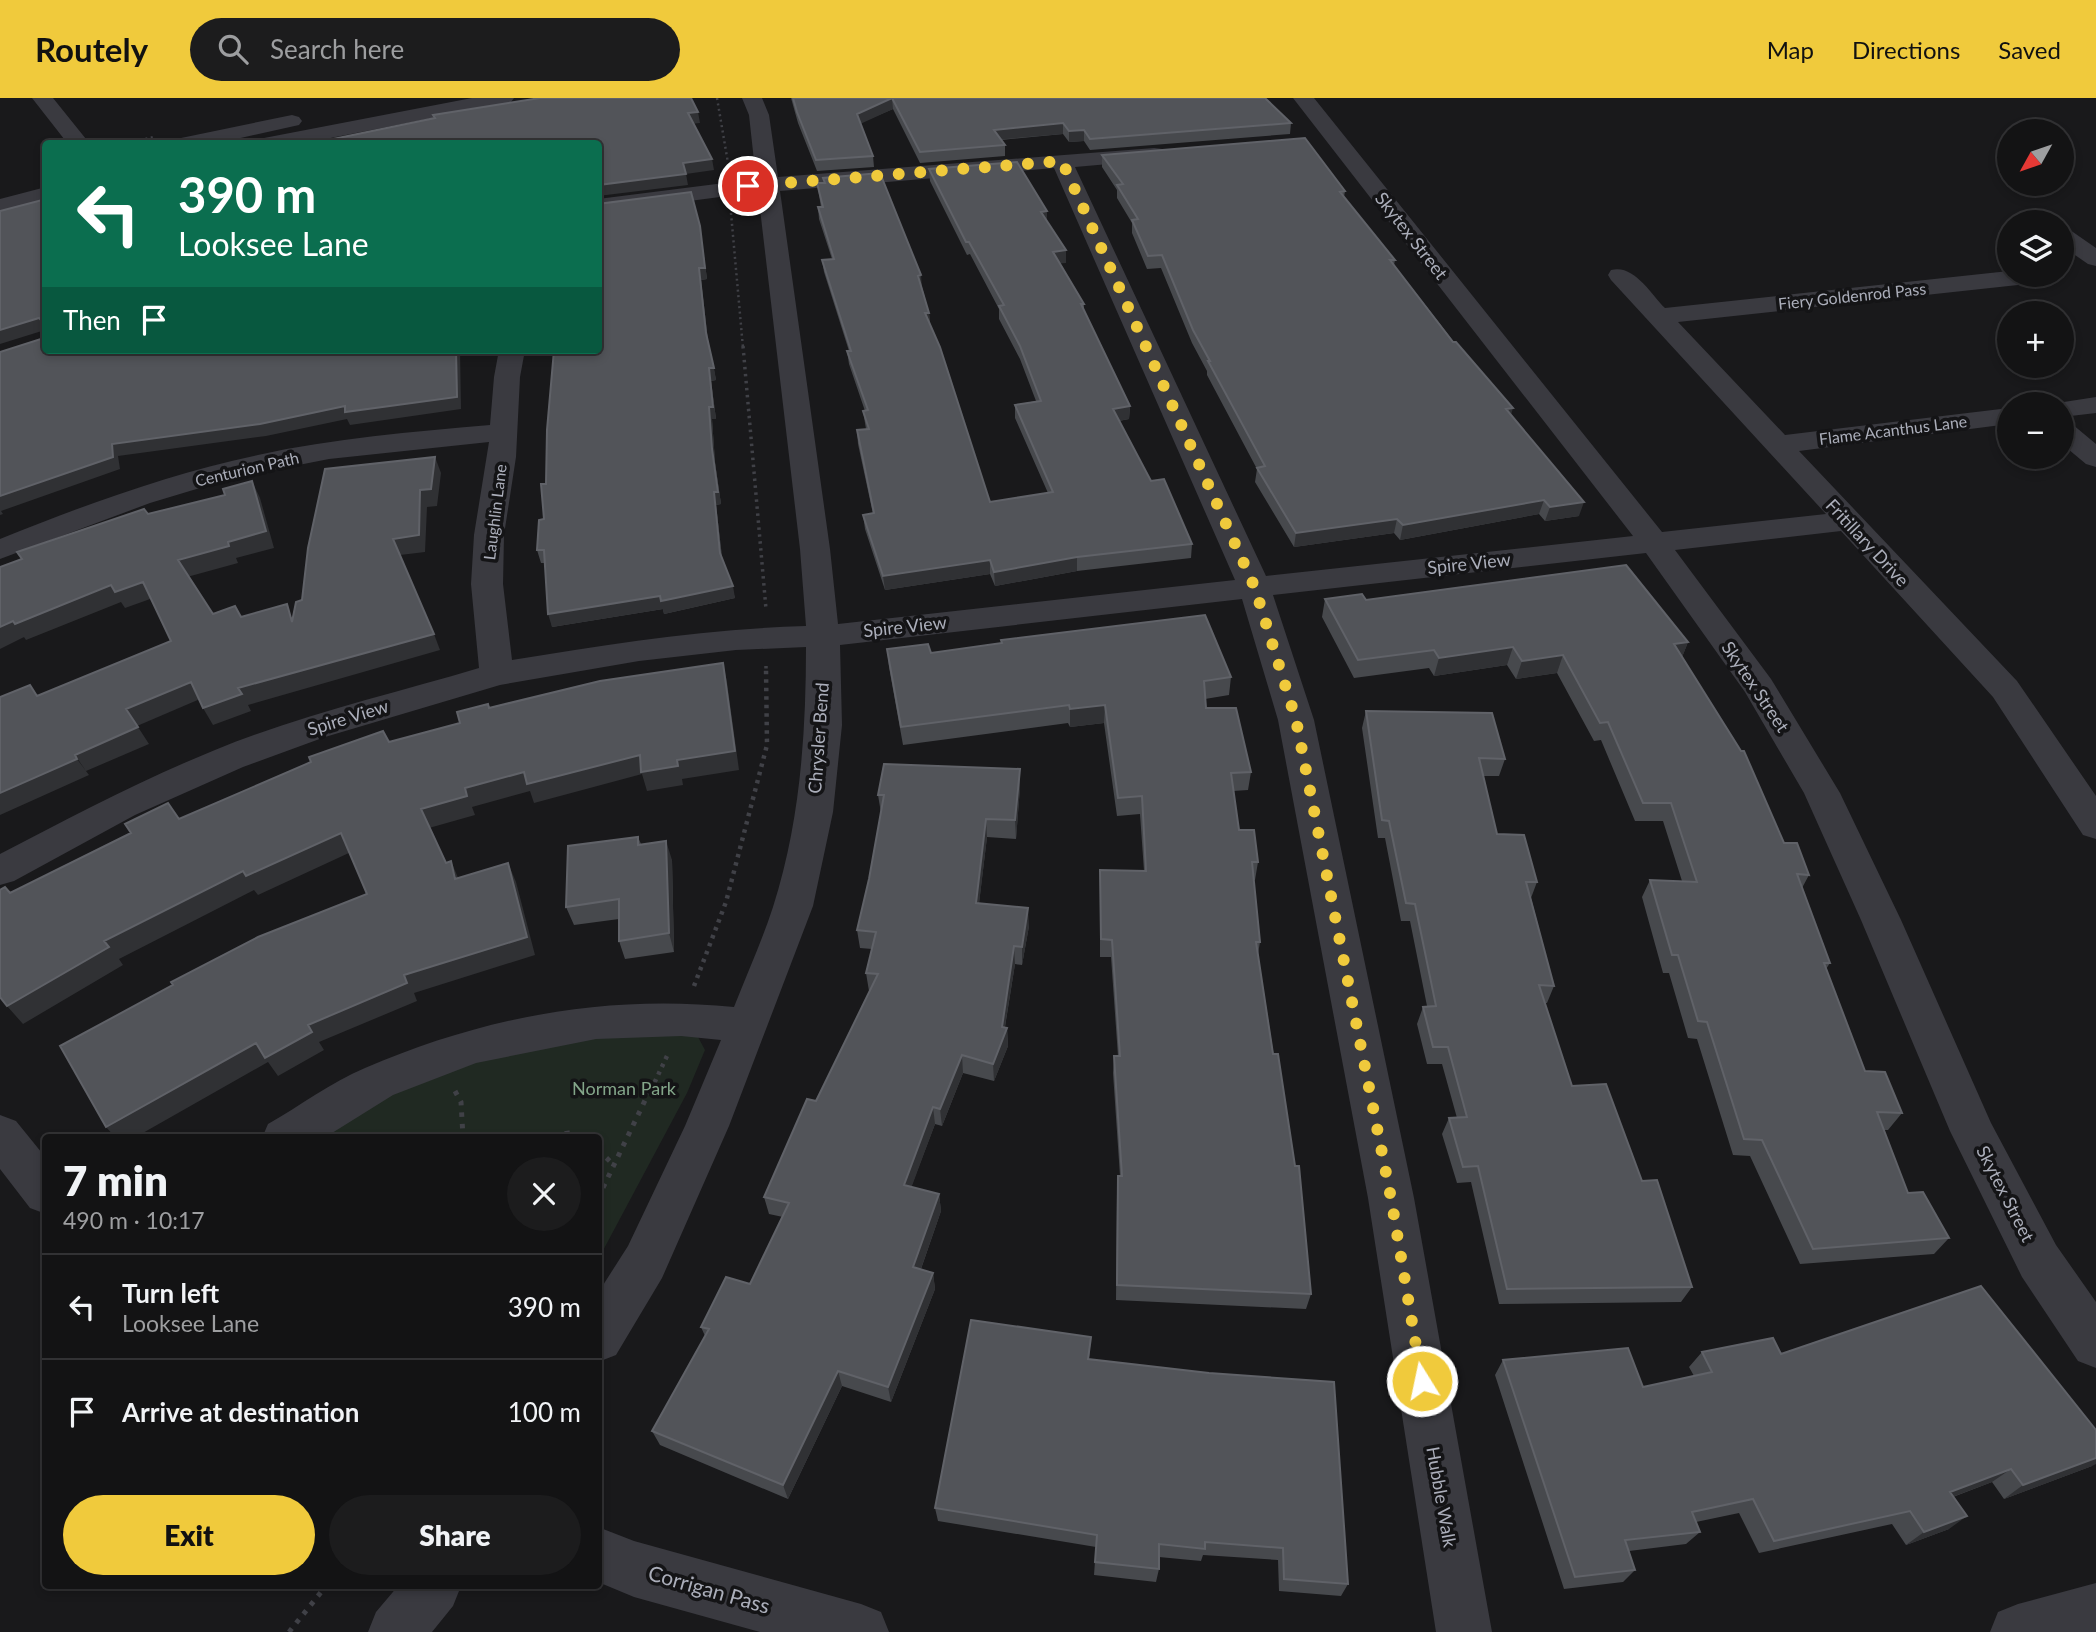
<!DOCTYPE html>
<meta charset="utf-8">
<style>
:root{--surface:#131314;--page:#1c1c1d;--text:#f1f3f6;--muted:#9d9ea0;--line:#323234;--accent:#f0ca3c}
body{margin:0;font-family:Lato,sans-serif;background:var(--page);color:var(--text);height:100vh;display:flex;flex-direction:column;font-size:26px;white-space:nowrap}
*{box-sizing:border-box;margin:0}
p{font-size:23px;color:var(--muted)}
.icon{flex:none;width:38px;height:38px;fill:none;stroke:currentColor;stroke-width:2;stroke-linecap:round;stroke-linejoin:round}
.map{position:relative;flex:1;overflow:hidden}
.details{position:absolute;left:42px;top:1036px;width:560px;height:455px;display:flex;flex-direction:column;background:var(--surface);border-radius:7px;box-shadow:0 4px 10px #0003,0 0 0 2px var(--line)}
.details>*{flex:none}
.hud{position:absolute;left:42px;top:42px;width:560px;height:214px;border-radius:7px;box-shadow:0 4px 10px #0003,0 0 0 2px var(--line);background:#0b6e4f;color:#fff;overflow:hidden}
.needle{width:46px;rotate:230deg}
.tools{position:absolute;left:1997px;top:21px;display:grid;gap:14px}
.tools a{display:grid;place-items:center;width:77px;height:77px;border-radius:50%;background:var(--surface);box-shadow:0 4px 10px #0003,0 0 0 2px var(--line);font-size:35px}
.pin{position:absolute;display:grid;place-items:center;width:60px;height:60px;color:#fff;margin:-30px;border:4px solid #fff;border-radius:50%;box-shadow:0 2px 7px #0007}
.me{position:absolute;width:77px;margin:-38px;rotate:350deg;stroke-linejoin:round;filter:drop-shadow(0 0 5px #0008)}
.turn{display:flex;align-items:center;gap:24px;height:147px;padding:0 21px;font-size:32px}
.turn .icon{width:91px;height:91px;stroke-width:2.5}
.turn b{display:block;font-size:49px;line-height:60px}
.then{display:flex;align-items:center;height:66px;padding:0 21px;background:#0003;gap:14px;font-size:26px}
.round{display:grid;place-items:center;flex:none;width:74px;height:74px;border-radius:37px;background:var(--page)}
.summary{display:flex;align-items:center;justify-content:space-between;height:119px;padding:0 21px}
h1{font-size:42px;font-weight:800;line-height:52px}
.action{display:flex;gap:14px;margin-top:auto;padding:14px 21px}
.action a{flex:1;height:80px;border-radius:42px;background:var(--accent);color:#111;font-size:28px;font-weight:800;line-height:80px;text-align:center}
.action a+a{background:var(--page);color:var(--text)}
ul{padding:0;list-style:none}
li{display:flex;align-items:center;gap:21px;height:105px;padding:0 21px;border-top:2px solid var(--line)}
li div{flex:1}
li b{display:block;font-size:26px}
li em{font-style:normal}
header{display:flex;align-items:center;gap:42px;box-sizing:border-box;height:98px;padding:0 35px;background:var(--accent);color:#111}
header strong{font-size:33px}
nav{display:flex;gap:38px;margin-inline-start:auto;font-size:24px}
.search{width:490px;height:63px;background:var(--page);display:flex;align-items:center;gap:18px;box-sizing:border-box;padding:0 24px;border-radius:38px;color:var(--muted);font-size:26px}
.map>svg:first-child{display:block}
.green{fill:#202922}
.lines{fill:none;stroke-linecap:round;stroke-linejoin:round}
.path-far3{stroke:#404147;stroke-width:2.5;stroke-dasharray:2 3.5;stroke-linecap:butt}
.path-far2{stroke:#404147;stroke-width:3.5;stroke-dasharray:2.5 4.5;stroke-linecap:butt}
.path-far1{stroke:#404147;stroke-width:4.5;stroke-dasharray:3.5 5;stroke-linecap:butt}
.path{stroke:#404147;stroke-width:5;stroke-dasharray:4.5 7;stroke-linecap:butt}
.minor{fill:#3a3a40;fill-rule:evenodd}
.wall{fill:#47494d}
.shaded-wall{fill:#303134}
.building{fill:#525459;stroke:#606268;stroke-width:2}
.route{stroke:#f0ca3c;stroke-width:12;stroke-dasharray:0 21.6}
.labels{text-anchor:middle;stroke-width:7;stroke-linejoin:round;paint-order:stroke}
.far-street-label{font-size:16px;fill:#abaeba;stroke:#141416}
.street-label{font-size:18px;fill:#abaeba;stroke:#141416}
.park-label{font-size:18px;fill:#83a589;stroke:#141416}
.near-street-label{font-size:21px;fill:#abaeba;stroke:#141416}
</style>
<header>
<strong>Routely</strong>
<div class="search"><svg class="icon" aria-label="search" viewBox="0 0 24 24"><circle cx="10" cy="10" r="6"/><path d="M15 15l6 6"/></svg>Search here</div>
<nav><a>Map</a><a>Directions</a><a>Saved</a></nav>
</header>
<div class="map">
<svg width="2096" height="1534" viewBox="0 0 2096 1534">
<rect width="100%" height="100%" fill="#19191b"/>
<!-- green -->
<path class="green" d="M645 933 698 939 705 952 687 995 599 1160 598 1040H309L365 1004 486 959 561 943Z"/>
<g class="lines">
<!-- path-far3 -->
<path class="path-far3" d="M717 0 728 65
M124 46 154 39
M731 115 743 250"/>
<!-- path-far2 -->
<path class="path-far2" d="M743 248 766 511
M766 568V573"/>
<!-- path-far1 -->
<path class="path-far1" d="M694 888 726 804 767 647 766 571
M651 992 667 958"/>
<!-- path -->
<path class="path" d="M455 993 461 1004 463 1039
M542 1040 569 1035 582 1040
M598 1052 615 1068
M598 1100 651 990
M289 1534 326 1488"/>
<!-- minor -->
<path class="minor" d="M32 0H53L90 46H68Z
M472 0H514L511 4 504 6 300 46H254L256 41 264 40Z
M742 0H762L769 17 778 79 1154 50 1162 51 1165 56 1162 61 1154 62 1075 69 1266 478 1633 438 1293 0H1314L1662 434 1826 416 1611 182 1608 177 1611 172C1634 166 1650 195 1665 210L2009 173V177H2057L2054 182 2045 184 1678 224 1785 337 2009 310V326L1799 353 2017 583 2096 698V741L2083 737 1993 599 1841 433 1675 452 1771 581 1840 695 1901 822 1991 1025 2056 1147 2096 1204V1270L2078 1263 2022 1179 1950 1033 1861 822 1804 695 1745 594 1646 455 1273 497 1314 622 1414 1100 1492 1534H1436L1368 1100 1278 622 1242 501 840 547 842 627 833 714 813 808 729 1028 662 1180 616 1257 598 1264V1195L628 1148 685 1028 721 942 681 938 596 941 476 965 393 997 324 1040H262L268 1026C300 1008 331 984 365 970 484 919 605 896 734 909 747 876 762 843 773 809 800 725 806 636 806 549L736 552 639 563 500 587 325 639 243 669 135 717 14 783 0 787V756C71 719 141 682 215 652 300 617 392 596 479 570L471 486 474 437 489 344 329 361 233 380 150 405 0 461V441C84 407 169 376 258 357 334 340 412 334 490 327L494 279 499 252H525L520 279 516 359 504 437 503 486 512 562C610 546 706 531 806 528L800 451 758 94 598 115V101L756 81 749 17ZM1054 70 1235 482 838 526 830 451 780 93Z
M292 17 299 19 302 23 299 27 214 46H171L173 41 181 40Z
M46 89V103L0 115V101Z
M2062 130 2070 132 2096 150V168L2088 166 2062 148Z
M2096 299V315L2062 319V306H2051Z
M2062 324 2072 326 2096 346V369L2086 366 2062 346Z
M0 1017 16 1023 46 1060V1116L30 1110 0 1071Z
M598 1429 634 1443 861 1506 881 1514 889 1534H760L634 1499 598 1484Z
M2096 1485V1534H1990L1998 1514 2018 1506Z
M398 1488H461L453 1508 432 1534H368L376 1514Z"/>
</g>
<!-- wall -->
<path class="wall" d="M791 0H1265L1291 25 1290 36 1090 52 1084 43 1069 44 1063 36 1001 42 1005 47V58L920 65 893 11 860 25 873 58 874 69 817 73 798 25Z
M1102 57 1345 93 1344 99 1395 162 1394 167 1511 317 1579 418 1545 423 1539 416 1400 442 1394 435 1294 449 1255 384 1257 371 1207 277V273L1192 245 1161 170 1147 171 1132 135V125L1117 100V92L1102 69Z
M929 71 1047 123 1066 165H1060L1084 206V212L1130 308 1129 321 1119 323 1151 383 1192 446 1191 460 1077 473 995 488 990 476 885 492 865 431 863 417 873 416 858 346 857 332 866 331 863 313H865L849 266 847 253H849L824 174 822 162 832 161 819 121 818 109H821L817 85H824L823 80 922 189 929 215 930 226 990 404 1048 395 1015 320V307L1036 303 1020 261 999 221V211L970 156 967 157 930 83Z
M700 128 707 181 701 182 708 242 716 282 711 283 716 321H712L715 364 721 406 716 407 722 459 735 500 664 516 663 511 552 529 545 465H541L537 452 544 421 546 386Z
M1325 501 1366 502 1688 544 1682 559 1784 745 1809 777 1802 790 1830 865 1826 871 1865 973 1902 1015 1888 1032H1884L1908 1095 1949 1140 1934 1156 1800 1166 1750 1058 1733 1057 1697 941 1688 940 1669 875H1663L1642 799 1650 782 1682 783 1663 723H1635L1601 642 1594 643 1557 575 1516 581 1507 567 1434 578 1429 570 1354 580 1322 519Z
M1001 542 1231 579 1229 597 1205 601 1206 610 1251 674 1248 692 1233 693 1239 732 1258 764 1255 782H1254L1260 844 1258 856 1311 1196 1306 1211 1116 1202 1117 1094 1118 1078H1120L1113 975 1114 958H1118L1111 859H1100V772L1144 773 1140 716 1117 718 1104 625 1070 629 1068 625 903 647 889 569 887 551 931 555 1001 545Z
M1366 613 1505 661 1499 678H1483L1497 736 1537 784 1531 800 1554 888 1547 905H1544L1572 988 1642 1083 1692 1189 1681 1204 1499 1206 1471 1084 1457 1085 1442 1036 1449 1020H1457L1442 966H1427L1417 926 1423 909 1427 908 1410 823H1401L1385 740H1378L1362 630Z
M1020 689 1016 741 987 739 979 805 1029 828 1022 867 1015 866 1005 929 1007 930 1008 948 994 983 963 975 942 1028 935 1026 911 1089 939 1096 941 1113 921 1171 933 1175 935 1191 891 1304 842 1288 788 1401 660 1347 652 1333 705 1238 701 1229 750 1186 783 1119 769 1116 764 1099 816 1003 870 893H869L866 875 872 851 860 850 857 832 869 781 881 715 878 697Z
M638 739 641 746 672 762 674 854 625 861 619 843V821L574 827 566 809Z
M1091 1239 1089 1261 1348 1486 1341 1498 1279 1493 1278 1462 1203 1457 1201 1463 1159 1459V1471L1156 1484 1094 1477 1096 1449 938 1423 935 1410Z
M1702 1254 1781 1256 2092 1368 2004 1401 1992 1384 1953 1399 1949 1431 1906 1447 1892 1426 1759 1455 1739 1415 1696 1424 1700 1434 1686 1446 1629 1453 1635 1472 1623 1484 1564 1491 1495 1277 1503 1262 1643 1289 1694 1278 1689 1269Z"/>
<!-- shaded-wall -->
<path class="shaded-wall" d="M892 0 893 11 858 27 857 16Z
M698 14 700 25 690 26 688 15Z
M1063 25V36L994 42V32Z
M1084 32V43L1069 44V33Z
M712 61 714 72 686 76 688 87 598 98V87L683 65Z
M1047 113V126L1041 114Z
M700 128 707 181 701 182 708 247 699 170Z
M1066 152V165L1053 166V154Z
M921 177 922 189 918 191V178Z
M925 215H929L930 227Z
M39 220 45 232 0 246V232Z
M456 252H460L461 311 350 327 347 321 266 338 118 358 120 371 1 413 3 416 0 417V398L112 346Z
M709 270H714L716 282 711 283 716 321H712L715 364 721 406 716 407 723 467 720 455 714 394 709 309Z
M1130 308 1129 321 1112 324 1113 311Z
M1513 310 1509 324 1506 311Z
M435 359 441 375 437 408 427 409 425 454 400 457 393 441 420 392Z
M252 383 260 400 274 450 236 460 238 465 187 479 178 462 228 444Z
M1544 402 1539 416 1400 442 1403 427Z
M1584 404 1579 418 1545 423 1550 409Z
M1397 421 1394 435 1294 449 1296 435Z
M1077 459V473L995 488 994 474Z
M990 462V476L885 492 883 478Z
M143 484 153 500 125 510 121 504 26 542 15 526 111 487Z
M733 488 735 500 664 516 661 503Z
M660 498 663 511 552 529 548 516Z
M13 523 24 539 0 551V529Z
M434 536 440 552 248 607 251 613 213 627 203 610 238 590Z
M1688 544 1681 562 1674 546Z
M1513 549 1507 567 1434 578 1439 560Z
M1563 557 1557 575 1516 581 1522 563Z
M723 565 727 584 739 672 682 681 683 687 647 693 642 676 534 705 530 693 472 709 475 717 429 730 421 711 465 690 524 674 640 657 677 662Z
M191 584 200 601 137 628 126 611Z
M1105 607 1104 625 1070 629V611Z
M138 629 149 646 86 673 75 657Z
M77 661 89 677 0 717V695Z
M1020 671V689L1016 741 1015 722Z
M986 721 987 739 977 823 976 805Z
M341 735 351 754 258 797 254 792 119 861 123 867 23 926 7 908 104 843 243 773Z
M666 743 672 762 674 854 669 835Z
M451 763 459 782 455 781Z
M508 765 516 784 535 857 414 895 417 903 319 944 324 952 278 978 268 964 134 1040H116L106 1029 256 945 308 927 404 877Z
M1028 810 1029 828 1022 867V849Z
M1014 848 1015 866 1003 940 1007 930 1008 948 994 983 993 966 1002 929Z
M962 957 963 975 942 1028 940 1011Z
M933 1009 935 1026 906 1104 904 1087Z
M939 1096 941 1113 916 1185 913 1169Z
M933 1175 935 1191 891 1304 888 1289Z
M838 1273 842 1288 788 1401 783 1387Z
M2096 1360V1366L2092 1368 2004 1401 2023 1387Z
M2011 1371 1992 1384 1931 1407 1950 1394Z
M1967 1418 1949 1431 1906 1447 1924 1434Z"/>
<!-- building -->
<path class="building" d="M540 0H691L698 14 688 15 712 61 683 65 686 76 598 87V46H309L435 20 433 17Z
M793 0H892L857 16 873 58 816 62 797 14Z
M892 0H1265L1291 25 1090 41 1084 32 1069 33 1063 25 994 32 1005 47 920 54Z
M1305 40 1345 93 1340 94 1395 162H1390L1453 244H1456L1513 310 1506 311 1584 404 1550 409 1544 402 1403 427 1397 421 1296 435 1257 370 1265 368 1208 263H1210L1193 232 1162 157 1148 158 1132 122 1138 121 1117 87 1123 86 1102 57Z
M1017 64 1047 113 1041 114 1066 152 1053 154 1084 206H1081L1130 308 1113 311 1151 383 1164 381 1192 446 1077 459 994 474 990 462 883 478 863 417 874 415 857 332 869 331 863 313 868 312 847 253H851L822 162 834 161 818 109H823L817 85H825L823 80 880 75 921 177 918 178 929 215H925L940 249 990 404 1053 394 1015 307 1041 303 1020 248 999 208 1004 207 969 144H966L929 71Z
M691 94 700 128 705 170H699L706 235 714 270H709L713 309H709L712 351 718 394H714L720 455 733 488 661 503 660 498 548 516 544 452H537L539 422 544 421 541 386H546L547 332 554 252H598V106Z
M46 101V252H456L457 299 345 314V308L260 326 112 346 113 359 0 398V254L41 241 42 223 39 220 0 232V113Z
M435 359 431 391 420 392 419 437 393 441 434 536 238 590 242 596 203 610 191 584 126 611 138 629 75 657 77 661 0 695V599L30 587 37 598 171 543 143 484 115 494 111 487 15 526 13 523 0 529V469L22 461 17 454 144 411 148 416 225 397 223 391 252 383 266 433 228 444 229 448 178 462 213 516 235 508 241 519 287 506 292 524 296 504 302 502 308 450 325 371Z
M1626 467 1688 544 1674 546 1741 653H1744L1784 745H1797L1809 777 1797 776 1830 865H1824L1865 973 1885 974 1902 1015 1877 1014 1908 1095 1923 1094 1949 1140 1813 1151 1762 1042 1744 1041 1707 924 1698 923 1678 857H1672L1650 782 1697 784 1671 705H1643L1608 624 1600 625 1563 557 1522 563 1513 549 1439 560 1434 552 1358 562 1325 501 1362 496 1366 502Z
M1205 517 1231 579 1204 583 1206 610H1236L1251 674 1231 675 1239 732H1254L1258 764H1252L1260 844H1256L1273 956H1278L1295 1068H1299L1311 1196 1117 1187 1118 1078H1122L1114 958H1120L1112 842 1101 841 1100 772 1146 773 1142 698 1118 700 1105 607 1070 611 1069 607 901 629 887 551 928 546 931 555 1002 545 1001 542Z
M723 565 735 653 677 662 678 668 641 674 640 657 527 686 524 674 465 690 467 698 421 711 446 765 451 763 455 781 508 765 527 839 404 877 407 885 308 927 312 934 265 960 256 945 106 1029 60 948 173 887 171 884 258 839 367 796 341 735 246 778 243 773 104 843 109 849 7 908 0 899V792L5 789 10 795 131 735 125 726 168 705 179 721 311 664 309 659 383 633 389 644 460 625 457 614 488 606 489 610 600 583Z
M1366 613 1492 615 1505 661 1479 660 1497 736 1524 737 1537 784H1526L1554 888 1539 887 1572 988 1606 986 1642 1083 1657 1082 1692 1189 1507 1191 1478 1068 1463 1069 1449 1020 1467 1019 1448 949H1433L1423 909 1436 908 1415 806 1406 805 1389 723 1382 722Z
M884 666 1020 671 1015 722 986 721 976 805 1028 810 1022 849 1014 848 1002 929 1007 930 993 966 962 957 940 1011 933 1009 904 1087 939 1096 913 1169 933 1175 888 1289 838 1273 783 1387 652 1333 709 1231 701 1229 726 1179 750 1186 789 1105 764 1099 807 1001 816 1003 878 876 866 875 876 834 857 832 869 781 884 697H878Z
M638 739V747L666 743 669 835 619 843V801L566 809 568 748Z
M1981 1188 2096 1332V1360L2023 1387 2011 1371 1950 1394 1967 1418 1924 1434 1910 1413 1774 1443 1753 1401 1692 1414 1700 1434 1625 1442 1635 1472 1575 1479 1503 1262 1628 1250 1643 1289 1712 1274 1702 1254 1773 1240 1781 1256Z
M971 1222 1091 1239 1088 1261 1209 1275 1334 1284 1348 1486 1284 1481 1283 1450 1205 1444V1451L1159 1446V1471L1095 1464 1097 1437 935 1410Z"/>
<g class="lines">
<!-- route -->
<path class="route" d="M748 88 1062 63 1255 490 1296 622 1391 1100 1422 1283"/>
</g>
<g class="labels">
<!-- far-street labels -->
<g class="far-street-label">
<text transform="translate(1852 198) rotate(-6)" y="6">Fiery Goldenrod Pass</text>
<text transform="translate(1893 332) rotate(-7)" y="6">Flame Acanthus Lane</text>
<text transform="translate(247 371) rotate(-13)" y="6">Centurion Path</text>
<text transform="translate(495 414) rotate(-83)" y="6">Laughlin Lane</text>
</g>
<!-- street labels -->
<g class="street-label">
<text transform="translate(1411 138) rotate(52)" y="6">Skytex Street</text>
<text transform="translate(1867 445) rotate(47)" y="6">Fritillary Drive</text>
<text transform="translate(1469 466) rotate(-6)" y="6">Spire View</text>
<text transform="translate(905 529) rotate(-6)" y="6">Spire View</text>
<text transform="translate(1755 589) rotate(56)" y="6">Skytex Street</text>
<text transform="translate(348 620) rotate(-17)" y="6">Spire View</text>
<text transform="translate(819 640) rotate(-86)" y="6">Chrysler Bend</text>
<text transform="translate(2005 1096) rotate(63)" y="6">Skytex Street</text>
<text transform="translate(1441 1399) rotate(80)" y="6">Hubble Walk</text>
</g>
<!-- park labels -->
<g class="park-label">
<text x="624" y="997">Norman Park</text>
</g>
<!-- near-street labels -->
<g class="near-street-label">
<text transform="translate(709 1492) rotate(16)" y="7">Corrigan Pass</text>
</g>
</g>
</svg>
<div class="tools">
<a><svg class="needle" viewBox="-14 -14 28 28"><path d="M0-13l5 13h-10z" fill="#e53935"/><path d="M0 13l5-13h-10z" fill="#9d9ea0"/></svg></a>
<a><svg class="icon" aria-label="layers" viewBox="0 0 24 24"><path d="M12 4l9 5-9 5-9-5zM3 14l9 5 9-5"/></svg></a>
<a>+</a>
<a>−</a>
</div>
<div class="pin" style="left:748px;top:88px;background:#d93025"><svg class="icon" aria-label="arrive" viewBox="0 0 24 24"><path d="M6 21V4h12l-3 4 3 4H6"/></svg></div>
<svg class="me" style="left:1422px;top:1283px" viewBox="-20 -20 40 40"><circle r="17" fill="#f0ca3c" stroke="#fff" stroke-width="3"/><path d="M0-11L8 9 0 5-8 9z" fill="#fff"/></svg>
<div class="hud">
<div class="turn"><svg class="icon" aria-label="left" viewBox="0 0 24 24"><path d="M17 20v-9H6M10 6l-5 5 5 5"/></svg><div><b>390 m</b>Looksee Lane</div></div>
<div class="then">Then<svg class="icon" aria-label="arrive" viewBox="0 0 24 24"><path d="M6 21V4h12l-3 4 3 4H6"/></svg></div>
</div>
<section class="details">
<div class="summary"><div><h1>7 min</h1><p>490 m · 10:17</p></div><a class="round"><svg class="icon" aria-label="close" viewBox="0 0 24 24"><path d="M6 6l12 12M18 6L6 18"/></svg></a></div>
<ul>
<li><svg class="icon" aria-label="left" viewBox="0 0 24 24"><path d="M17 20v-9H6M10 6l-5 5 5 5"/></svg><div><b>Turn left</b><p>Looksee Lane</p></div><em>390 m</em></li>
<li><svg class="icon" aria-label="arrive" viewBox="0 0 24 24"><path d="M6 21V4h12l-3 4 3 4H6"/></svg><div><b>Arrive at destination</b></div><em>100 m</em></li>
</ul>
<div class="action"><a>Exit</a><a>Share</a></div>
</section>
</div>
